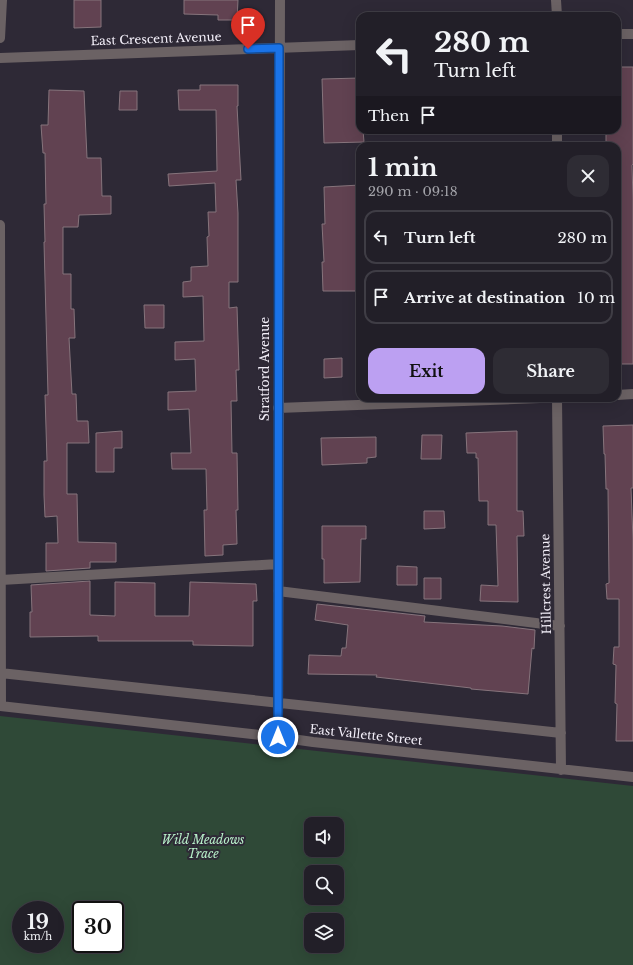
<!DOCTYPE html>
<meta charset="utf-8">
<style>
:root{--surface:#221f28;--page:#2e2c34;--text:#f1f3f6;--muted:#a2a2a8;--line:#3f3d45;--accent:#bca0f2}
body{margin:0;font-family:"Libre Baskerville",serif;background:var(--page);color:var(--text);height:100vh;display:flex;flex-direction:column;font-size:15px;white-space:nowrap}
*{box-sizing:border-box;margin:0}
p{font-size:13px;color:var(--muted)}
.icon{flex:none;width:22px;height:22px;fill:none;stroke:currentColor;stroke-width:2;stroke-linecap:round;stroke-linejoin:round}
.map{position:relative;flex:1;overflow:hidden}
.details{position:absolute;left:356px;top:142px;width:265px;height:260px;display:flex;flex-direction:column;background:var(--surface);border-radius:12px;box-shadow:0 4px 16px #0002,0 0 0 1px var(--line)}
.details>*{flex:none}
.guide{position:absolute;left:356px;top:12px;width:265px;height:122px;border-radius:12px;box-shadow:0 4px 16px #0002,0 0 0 1px var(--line);background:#221f28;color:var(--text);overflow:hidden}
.tools{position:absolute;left:304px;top:817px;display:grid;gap:8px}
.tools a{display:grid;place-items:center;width:40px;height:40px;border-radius:8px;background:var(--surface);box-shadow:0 4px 16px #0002,0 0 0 1px var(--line);font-size:20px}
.speed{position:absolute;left:12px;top:901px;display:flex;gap:8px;font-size:20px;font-weight:700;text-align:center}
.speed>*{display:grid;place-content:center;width:52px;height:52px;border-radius:50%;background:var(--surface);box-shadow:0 4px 16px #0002,0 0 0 1px var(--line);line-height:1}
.speed small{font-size:10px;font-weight:400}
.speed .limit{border:2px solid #111;border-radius:6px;background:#fff;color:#111}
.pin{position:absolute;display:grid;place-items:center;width:34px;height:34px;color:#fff;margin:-41px -17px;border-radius:50% 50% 50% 0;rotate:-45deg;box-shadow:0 0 4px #0007}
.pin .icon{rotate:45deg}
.me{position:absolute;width:44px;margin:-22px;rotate:0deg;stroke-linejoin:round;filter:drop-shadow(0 0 3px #0008)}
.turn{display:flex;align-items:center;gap:14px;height:84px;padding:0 12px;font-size:18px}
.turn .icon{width:52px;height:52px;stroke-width:2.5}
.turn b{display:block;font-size:28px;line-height:34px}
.then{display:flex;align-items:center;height:38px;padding:0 12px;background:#0003;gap:8px;font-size:15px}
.round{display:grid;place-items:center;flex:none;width:42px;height:42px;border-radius:12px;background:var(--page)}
.summary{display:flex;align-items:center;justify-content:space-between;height:68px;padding:0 12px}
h1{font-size:24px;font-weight:800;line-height:30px}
.cta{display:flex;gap:8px;margin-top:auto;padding:8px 12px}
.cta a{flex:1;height:46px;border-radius:12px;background:var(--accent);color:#111;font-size:16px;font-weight:800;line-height:46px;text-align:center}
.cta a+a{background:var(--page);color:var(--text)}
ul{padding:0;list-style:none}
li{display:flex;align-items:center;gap:12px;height:54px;margin:0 8px 6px;padding:0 4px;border:2px solid var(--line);border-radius:12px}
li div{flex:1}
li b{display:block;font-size:15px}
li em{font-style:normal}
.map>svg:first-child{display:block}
.green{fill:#2f4937;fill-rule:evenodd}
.building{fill:#614251;stroke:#86747c}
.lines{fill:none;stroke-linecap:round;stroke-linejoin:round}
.minor{stroke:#6b6264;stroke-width:10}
.route-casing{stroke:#114b97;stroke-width:10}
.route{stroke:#1a73e8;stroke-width:7}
.labels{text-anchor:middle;stroke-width:4;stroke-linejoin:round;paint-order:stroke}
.street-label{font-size:12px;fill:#f3eff9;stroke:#2e2936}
.park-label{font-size:12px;font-style:italic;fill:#b7efc9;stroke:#2e2936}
</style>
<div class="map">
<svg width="633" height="965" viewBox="0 0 633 965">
<rect width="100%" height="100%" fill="#2e2936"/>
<!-- green -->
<path class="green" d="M0 716 633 786V965H0ZM311 824H337V850H311ZM311 872H337V898H311ZM21 910H55V944H21ZM81 910H115V944H81ZM311 920H337V946H311Z"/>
<!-- building -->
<path class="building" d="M74 0H101V27L74 28Z
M184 0H238L237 20H218V15L184 14Z
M617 67H633V164L632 165 633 200V364H617V146H606V130H617Z
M360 78V130H363L364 142 324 143 322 79Z
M200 85H238V106H237L241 180H236L238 213V282H229V308L237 307 239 370H236L237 401H231L232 453H237L238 510H236L237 544 223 545V555L205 556 204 510H207L206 469H172L171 453H191L189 409 168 410V392L196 391 195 359 175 360V342L204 341 203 296 183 297V282L191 281V267L208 266 207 237 209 236 208 212H216L215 183 169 186 168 174 217 171 216 110H179L178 90H200Z
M49 90 84 91 87 158H101L102 196H111V214L79 215 78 227H63V274H71V309H74L75 338H69L72 394H76L77 421H88L89 443H67V494H77L78 542 116 543V562H90V568L46 571V543H58L57 516 45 517 44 495V461H47L45 395H48L44 242H45L44 204H46L45 153H43L41 125H48Z
M120 91H137V110H119Z
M360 185V291H323L322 262H324L322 224H325L324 187Z
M144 305H164V328H145Z
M342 358V377L324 378V359Z
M633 425V488H631L633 540V741H616L617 704 615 703 616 665 613 664 614 647H619V599H607L606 584 609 583 608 489H606L605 454H604L603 426Z
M122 431V448H114V472H96V433Z
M517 431V511H523L524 536H517L518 602 480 601 481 585 498 586 496 525H488V501H479L478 458H476V453H467L466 433Z
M422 435H442L441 459H421Z
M376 437V457L367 458V463L322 465 321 438Z
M424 511H444L445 528 424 529Z
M322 526H366V539H361L360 582 324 583V559H322Z
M397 566 417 567V585H397Z
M424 578H441V599H424Z
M90 581V615L115 616V582L155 583V616H189L190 582 256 584 257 601H253V646L193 645V641H98V636L30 637V612H32L31 585Z
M317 604 425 616 424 622 502 626 535 630 534 649 532 648 528 694 471 689V688L376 677 377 675 308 674 309 655 341 656 342 648H346L348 625 315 620Z"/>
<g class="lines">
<!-- minor -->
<path class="minor" d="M556 0 557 16
M617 34H633
M0 38 2 0
M0 58 360 45
M557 130V146
M0 225 1 706
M617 395 633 394
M557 398 561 770
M278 408 540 398
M1 580 278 564
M278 591 560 626
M0 673 561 733
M0 706 278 737 313 742 633 777
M278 737 280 0"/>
</g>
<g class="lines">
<!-- route casing -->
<g class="route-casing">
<path id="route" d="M248 49 279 48 278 737"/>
</g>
<!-- route -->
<use href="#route" class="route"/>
</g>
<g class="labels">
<!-- street labels -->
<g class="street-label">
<text transform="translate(156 39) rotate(-2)" y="4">East Crescent Avenue</text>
<text transform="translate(265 369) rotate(-90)" y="4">Stratford Avenue</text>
<text transform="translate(546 584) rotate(-91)" y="4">Hillcrest Avenue</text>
<text transform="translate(366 735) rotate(6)" y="4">East Vallette Street</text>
</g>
<!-- park labels -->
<g class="park-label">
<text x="203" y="844">Wild Meadows<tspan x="203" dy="14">Trace</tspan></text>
</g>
</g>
</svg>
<div class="tools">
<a><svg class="icon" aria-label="sound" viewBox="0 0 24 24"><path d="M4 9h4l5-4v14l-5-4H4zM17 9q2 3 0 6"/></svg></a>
<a><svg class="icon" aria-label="search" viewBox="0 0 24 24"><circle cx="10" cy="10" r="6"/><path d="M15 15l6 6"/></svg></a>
<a><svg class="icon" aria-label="layers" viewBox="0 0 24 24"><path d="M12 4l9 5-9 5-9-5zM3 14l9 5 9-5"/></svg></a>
</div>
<div class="speed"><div>19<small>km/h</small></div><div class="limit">30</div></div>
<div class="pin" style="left:248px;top:49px;background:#d93025"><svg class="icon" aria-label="arrive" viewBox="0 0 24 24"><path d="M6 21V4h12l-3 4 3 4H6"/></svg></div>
<svg class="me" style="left:278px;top:737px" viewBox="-20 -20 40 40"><circle r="17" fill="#1a73e8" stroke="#fff" stroke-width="3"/><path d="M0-11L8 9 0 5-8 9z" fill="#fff"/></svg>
<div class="guide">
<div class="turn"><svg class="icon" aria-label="left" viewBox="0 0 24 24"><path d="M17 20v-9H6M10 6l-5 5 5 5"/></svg><div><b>280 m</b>Turn left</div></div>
<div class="then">Then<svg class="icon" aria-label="arrive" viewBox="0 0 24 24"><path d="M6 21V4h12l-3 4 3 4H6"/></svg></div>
</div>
<section class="details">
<div class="summary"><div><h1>1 min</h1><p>290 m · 09:18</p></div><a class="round"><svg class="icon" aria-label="close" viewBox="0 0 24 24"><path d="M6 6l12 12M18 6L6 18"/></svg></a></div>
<ul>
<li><svg class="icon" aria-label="left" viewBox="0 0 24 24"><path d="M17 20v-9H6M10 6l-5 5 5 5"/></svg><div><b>Turn left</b></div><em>280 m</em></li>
<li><svg class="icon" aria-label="arrive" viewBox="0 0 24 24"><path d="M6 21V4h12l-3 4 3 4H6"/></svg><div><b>Arrive at destination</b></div><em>10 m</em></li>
</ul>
<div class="cta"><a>Exit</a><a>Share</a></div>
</section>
</div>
